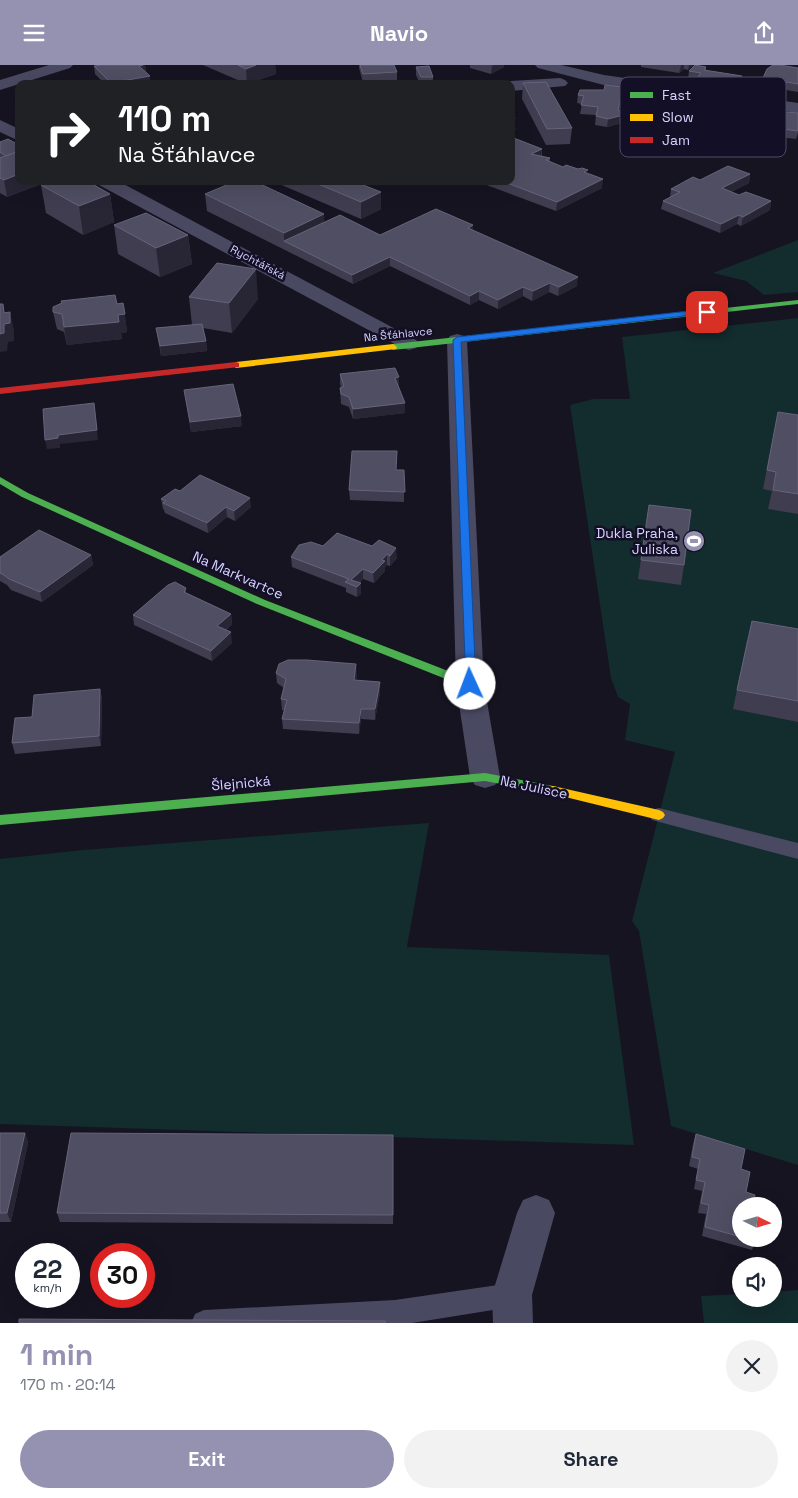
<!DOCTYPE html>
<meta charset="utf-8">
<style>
:root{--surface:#fff;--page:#f2f2f3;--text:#1f2937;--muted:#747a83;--accent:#9591b1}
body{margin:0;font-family:"Space Grotesk",sans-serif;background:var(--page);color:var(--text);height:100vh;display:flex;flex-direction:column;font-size:19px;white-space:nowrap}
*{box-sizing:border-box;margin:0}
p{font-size:16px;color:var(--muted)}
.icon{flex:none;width:28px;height:28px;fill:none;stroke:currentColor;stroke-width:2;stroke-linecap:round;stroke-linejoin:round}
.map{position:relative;height:1258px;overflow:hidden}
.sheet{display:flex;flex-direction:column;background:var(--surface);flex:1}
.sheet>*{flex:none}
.top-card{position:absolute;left:15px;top:15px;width:500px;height:105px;border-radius:10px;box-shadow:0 5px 20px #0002;background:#202124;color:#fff;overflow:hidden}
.needle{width:32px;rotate:95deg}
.fabs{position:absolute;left:732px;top:1132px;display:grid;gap:10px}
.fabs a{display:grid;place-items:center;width:50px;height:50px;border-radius:50%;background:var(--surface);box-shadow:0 5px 20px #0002;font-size:25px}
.speed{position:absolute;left:15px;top:1178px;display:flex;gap:10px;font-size:25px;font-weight:700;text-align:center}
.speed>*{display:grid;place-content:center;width:65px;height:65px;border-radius:50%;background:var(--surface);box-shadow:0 5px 20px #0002;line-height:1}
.speed small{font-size:12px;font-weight:400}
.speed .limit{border:8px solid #d22;background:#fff;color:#111}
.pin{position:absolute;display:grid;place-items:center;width:42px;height:42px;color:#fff;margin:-21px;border-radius:10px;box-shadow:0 2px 8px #0006}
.me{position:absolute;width:55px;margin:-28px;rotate:358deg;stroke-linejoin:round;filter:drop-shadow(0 0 4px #0008)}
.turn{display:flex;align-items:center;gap:18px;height:105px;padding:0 20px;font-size:22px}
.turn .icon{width:65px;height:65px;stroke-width:2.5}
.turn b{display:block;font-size:35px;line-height:42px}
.round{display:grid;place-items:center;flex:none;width:52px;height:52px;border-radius:26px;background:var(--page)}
.overview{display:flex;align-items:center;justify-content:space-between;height:85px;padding:0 20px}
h1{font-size:30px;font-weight:700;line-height:38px;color:var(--accent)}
.primary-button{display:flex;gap:10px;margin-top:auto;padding:10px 20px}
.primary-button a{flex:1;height:58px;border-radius:30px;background:var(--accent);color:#fff;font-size:20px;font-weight:700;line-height:58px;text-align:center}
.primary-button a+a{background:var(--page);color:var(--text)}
header{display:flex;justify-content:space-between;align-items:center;height:65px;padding:0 20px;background:var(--accent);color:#fff;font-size:22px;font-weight:700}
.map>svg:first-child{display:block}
.green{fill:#132c2d}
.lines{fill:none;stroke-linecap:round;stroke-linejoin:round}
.lane{fill:#4a4962;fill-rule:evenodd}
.street{fill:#4a4962;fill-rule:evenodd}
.fast{fill:#4caf50;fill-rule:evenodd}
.slow{fill:#ffc107;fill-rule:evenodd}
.jam{fill:#c62828;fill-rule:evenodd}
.wall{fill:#403d50}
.shaded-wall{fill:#282635}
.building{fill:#504e63;stroke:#66637b}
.route{fill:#1a73e8;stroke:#114b97}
.labels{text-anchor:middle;stroke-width:5;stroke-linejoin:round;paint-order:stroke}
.far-street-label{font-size:11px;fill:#d9d4ff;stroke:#130f26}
.poi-label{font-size:14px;fill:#d9d4ff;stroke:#130f26;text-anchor:end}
.street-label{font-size:14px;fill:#d9d4ff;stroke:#130f26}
.key{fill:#130f26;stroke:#4e4a67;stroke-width:1}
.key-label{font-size:14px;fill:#d9d4ff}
</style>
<header><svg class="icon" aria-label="menu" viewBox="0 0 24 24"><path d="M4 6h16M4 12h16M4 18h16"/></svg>Navio<svg class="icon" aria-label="share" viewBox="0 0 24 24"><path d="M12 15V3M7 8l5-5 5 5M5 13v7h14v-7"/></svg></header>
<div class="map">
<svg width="798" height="1258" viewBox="0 0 798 1258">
<rect width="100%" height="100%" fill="#161421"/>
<!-- green -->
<path class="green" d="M798 175V227L764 230 746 216 713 208Z
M798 253V1100L671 1061 639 866 632 856 675 687 625 675 630 639 618 632 611 613 570 340 593 334H630L622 272Z
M429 758 407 882 609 890 634 1080 0 1059V794L83 785Z
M798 1225V1258H704L701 1231 741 1229V1234H774V1227Z"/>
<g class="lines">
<!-- lane -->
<path class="lane" d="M659 743 798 778V794L652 755 649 750 652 745Z
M512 1218 521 1221 525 1230 521 1239 512 1242 412 1258H191L195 1249 204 1245 395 1235Z"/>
<!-- street -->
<path class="street" d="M49 0H73L70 3 0 25V15Z
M535 0H561L604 10 798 38V48L604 20 538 3Z
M560 13 565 15 568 18 565 21 511 26V19H505L511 16Z
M0 55 19 64V76L0 67Z
M97 116H118L416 275 419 279 416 283 409 285 402 283 99 120Z
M457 269 464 271 467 275 484 619 500 712 495 720 485 723 475 720 470 712 456 619 447 275 450 271Z
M536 1130 549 1135 555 1148 532 1230 533 1258H493L492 1230 517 1148 523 1135Z"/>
<!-- fast -->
<path class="fast" d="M798 235V239L393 285 389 282 393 279Z
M0 412 28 428 265 535 474 616 476 619 474 622H466L257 539 22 432 0 419Z
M485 708 553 721 557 722 559 725 557 728 553 729 485 716 0 760V750Z"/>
<!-- slow -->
<path class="slow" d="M393 279 397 282 396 284 236 303 232 300 236 297Z
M553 721 659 745 663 747 665 750 663 753 659 755 549 728 547 725 549 722Z"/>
<!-- jam -->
<path class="jam" d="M236 297 239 298V302L0 329V323Z"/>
</g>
<!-- wall -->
<path class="wall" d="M101 0H145L146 7 150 11V19H105L95 9 94 1Z
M203 0H275L276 9 247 19Z
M359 0H394L397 7V15L363 17 359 3Z
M470 0H504V2L491 9 470 3Z
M641 0H693L688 5 684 4 679 8 641 2Z
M416 2 433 12V19H420L416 10Z
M706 2V6L741 19 736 27 696 21V16L688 14 689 6Z
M798 3V27L762 21 763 13Z
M523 18 572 63 570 79 546 80 522 34Z
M578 30 640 32 638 41 620 40 619 45 622 58 607 62 595 60 596 50 580 49 582 39 577 38Z
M654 46 722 48 711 64 653 54Z
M798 48V68L796 74 762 70 763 62 758 61 759 53Z
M511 51 515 54V72H512L542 84V91L550 93V97L563 102 587 108 602 123 556 146 484 119V116H511Z
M0 77 19 116H44V118L7 132 0 128Z
M750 109 749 118 731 127 739 130 771 136 770 145 741 161 737 159 720 168 661 144 663 136 670 132 671 124 700 115Z
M51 116H88L110 129 114 157 83 170 46 148 41 120Z
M277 116H353L381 127V144L361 154 277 118Z
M205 129 325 157 380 170 473 160V166L577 221 558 231 549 227 532 236 523 231 498 244 479 235 470 240 390 201 353 219 207 146Z
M114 160 188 170 192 199 160 212 118 189Z
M189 232 258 234 232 268 203 263 206 276 207 286 161 291 156 263 192 260Z
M123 238 127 267 121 268 122 274 67 280 64 267 57 264 53 247Z
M340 309 399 322H398L405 348 353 354 349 342 341 339 340 323 341 322 340 319Z
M184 325 242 361 191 367Z
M778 347 798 350V449L768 444 772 426 763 424Z
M404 405V437L350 435 349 425Z
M180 426 251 442 235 456 227 452 208 468 165 448 164 445 163 444 161 434Z
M649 440 684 500 681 520 638 514Z
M337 468 397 493 390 501 387 500 385 502V506L374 518 363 514 359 518H361V529L357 532 346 527V523L292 502 291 492 323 481Z
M91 490 93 500 42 537 11 525 7 520 0 516V492Z
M186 523V528L231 549 232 559 226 565 232 578 212 596 134 560 133 550Z
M798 564V657L733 644 747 575Z
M276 608 357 610 356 615 380 627 375 655 361 654 359 669 283 664 282 654 284 645H282L281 634 284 623 277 618Z
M100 624 102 634 101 681 15 689 12 678 32 652Z
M0 1068H25L28 1078 11 1157H0Z
M696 1069 741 1104V1174H756L752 1185 702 1171 706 1149 698 1148 702 1126 694 1124 698 1104 689 1101 693 1079Z
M393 1070V1159L60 1157 57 1148Z"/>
<!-- shaded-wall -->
<path class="shaded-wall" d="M145 0 146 8 139 1Z
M256 0H275L276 9 247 19 246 4Z
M494 0H504V2L491 9 492 1Z
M681 0H684V4L679 8Z
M689 0H693L688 5Z
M150 11V19H111V18Z
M742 11 741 19 736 27 737 19Z
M621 32 617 51 623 50 622 58 607 62 608 54 618 45Z
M723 40 722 48 711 64 712 56Z
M542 84 541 93 531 89Z
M19 109V116H44V118L7 132 4 115Z
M750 109 749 118 720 132 722 123Z
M603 114 602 123 556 146 557 137Z
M381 127V144L361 154V137Z
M110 129 114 157 83 170 79 141Z
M771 136 770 145 741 161 743 152Z
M324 149 325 166 284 176V168Z
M739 150 737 159 720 168 721 159Z
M473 160V169L468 163Z
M188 170 192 199 160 212 156 183Z
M390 192V201L353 219 352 210Z
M256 204 258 234 232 268 229 238Z
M578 212 577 221 558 231 559 222Z
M550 218 549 227 532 236 533 226Z
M523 222V231L498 244V235Z
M479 226V235L470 240V231Z
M3 239 7 257 10 247 14 265V276L8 277 7 286 0 287V269L4 248Z
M125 249 127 267 121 268 122 274 67 280 64 262Z
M206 276 207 286 161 291 160 281Z
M399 312V322H395V313Z
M94 338 98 375 60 379V383L47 384 45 375 58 370Z
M405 338V348L353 354V344Z
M241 351 242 361 191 367 190 357Z
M250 433 251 442 235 456 234 446Z
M226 442 227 452 208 468 207 458Z
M396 483 397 493 390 501V491Z
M387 489V500L385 502V506L374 518 373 508 382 495Z
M91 490 93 500 42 537 40 527Z
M363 504V514L356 521 351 515Z
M361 518V529L357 532V522Z
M231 549 232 559 218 571 217 561Z
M231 567 232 578 212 596 211 586Z
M356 599 357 610 354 626V615Z
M380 617V627L375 655V644Z
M100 624 102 634 101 681 99 671Z
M361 644V654L359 669V658Z
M25 1068 28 1078 11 1157 7 1148Z"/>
<!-- building -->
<path class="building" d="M101 0H143L139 1 150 11 111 18 94 1Z
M238 0H256L246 4Z
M360 0H394L397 7 363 9Z
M695 0 706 2 704 5 742 11 737 19 697 13 701 8 689 6Z
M773 0H780L798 3V19L763 13 767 4Z
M429 1 433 12H421L416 2Z
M546 17 572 63 547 64 523 18Z
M605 20 640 24 639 33 621 32 618 45 623 47V50L608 54 596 51 598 42 581 40 584 31 578 30 580 25H604Z
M763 45 798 48V64L797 66 763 61 766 54 759 53Z
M511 51H514L515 54 511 55Z
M511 57 515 64H511Z
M511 72 542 84 531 89 550 93 546 95 563 102 566 100 578 104 582 103 588 105 584 107 603 114 557 137 502 116H511Z
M8 74 19 80V86L6 91 0 87V77Z
M19 86V109L4 115 0 113V93Z
M728 101 750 109 722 123 739 130 746 127 771 136 743 152 739 150 721 159 663 136 680 127 671 124 693 112 700 115Z
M51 116H87L110 129 79 141 41 120Z
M236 116H254L324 149 284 168 205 129Z
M311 116H353L381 127 361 137Z
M436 144 473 160 468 163 578 212 559 222 550 218 533 226 523 222 498 235 479 226 470 231 390 192 352 210 284 176 340 150 380 170Z
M146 148 188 170 156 183 114 160Z
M217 198 256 204 229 238 189 232Z
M115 230 117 239 123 238 125 249 118 250 119 257 64 262 62 249 53 247V242L62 238 61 236Z
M0 239H3L4 248 10 247V258L4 259V268L0 269Z
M202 259 206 276 160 281 156 263Z
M395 303 399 312 395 313 405 338 353 344 349 332 341 329 340 323 344 321 340 309Z
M233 319 241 351 190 357 184 325Z
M94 338 97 365 58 370V373L45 375 43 344Z
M778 347 798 350V429L773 425 776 407 767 405Z
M352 386H397L396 405H404L405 427 349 425Z
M200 410 250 433 234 446 226 442 207 458 163 438 166 436 161 434 175 424 180 426Z
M649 440 691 445 684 500 641 495Z
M39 465 91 490 40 527 9 514 4 510 0 508V492Z
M337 468 372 481 379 475 396 483 390 491 387 489 382 495 385 496 373 508 363 504 351 515 361 518 357 522 345 517 349 514 291 492 299 480 311 477 323 481Z
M175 517 186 523 184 527 231 549 217 561 231 567 211 586 133 550 168 520Z
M752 556 798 564V636L737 625Z
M288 595H307L356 599 354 615 380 617 375 644H361L359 658 282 654 287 635 281 634 286 614 276 608 279 599Z
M100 624 99 671 12 678 15 653 32 652 34 630Z
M0 1068H25L7 1148H0Z
M71 1068 393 1070V1150L57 1148Z
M696 1069 745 1084 741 1104 750 1107 746 1127 755 1130 753 1141H741V1172L705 1162 709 1140 701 1138 705 1117 696 1115 700 1094 692 1092Z
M19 1254 385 1256V1258H19Z"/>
<!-- route -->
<path class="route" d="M707 244 711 247 710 248 461 277 476 619 470 623 466 622 453 275 457 272Z"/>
<!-- icons -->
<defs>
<g id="stadium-disc" transform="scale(1.125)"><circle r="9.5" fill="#9591b1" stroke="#130f26"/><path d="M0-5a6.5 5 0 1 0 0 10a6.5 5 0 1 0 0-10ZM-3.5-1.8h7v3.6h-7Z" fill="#fff"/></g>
</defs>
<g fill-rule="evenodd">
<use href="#stadium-disc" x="694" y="476"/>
</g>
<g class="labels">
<!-- far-street labels -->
<g class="far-street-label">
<text transform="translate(258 197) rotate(28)" y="4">Rychtářská</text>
<text transform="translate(398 269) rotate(-6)" y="4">Na Šťáhlavce</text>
</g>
<!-- poi labels -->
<g class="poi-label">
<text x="678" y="473">Dukla Praha,<tspan x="678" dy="16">Juliska</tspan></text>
</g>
<!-- street labels -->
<g class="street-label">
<text transform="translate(238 510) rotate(24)" y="5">Na Markvartce</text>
<text transform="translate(241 718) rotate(-5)" y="5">Šlejnická</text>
<text transform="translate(534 722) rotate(12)" y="5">Na Julisce</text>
</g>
</g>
<!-- legend -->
<rect x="620" y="12" width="166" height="80" rx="8" class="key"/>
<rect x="630" y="27" width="23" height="6" fill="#4caf50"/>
<rect x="630" y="49" width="23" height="7" fill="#ffc107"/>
<rect x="630" y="72" width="23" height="6" fill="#c62828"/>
<g class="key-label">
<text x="662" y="35">Fast</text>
<text x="662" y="57">Slow</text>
<text x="662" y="80">Jam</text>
</g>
</svg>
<div class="fabs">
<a><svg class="needle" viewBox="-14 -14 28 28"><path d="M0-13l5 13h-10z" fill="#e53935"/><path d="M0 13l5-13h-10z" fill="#747a83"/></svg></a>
<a><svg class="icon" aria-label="sound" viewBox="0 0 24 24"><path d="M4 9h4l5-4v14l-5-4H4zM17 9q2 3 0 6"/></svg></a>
</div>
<div class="speed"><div>22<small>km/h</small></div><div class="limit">30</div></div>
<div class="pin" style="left:707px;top:247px;background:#d93025"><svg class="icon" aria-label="arrive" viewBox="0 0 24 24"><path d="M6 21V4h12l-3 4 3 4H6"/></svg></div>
<svg class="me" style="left:470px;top:619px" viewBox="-20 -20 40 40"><circle r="19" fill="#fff"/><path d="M0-13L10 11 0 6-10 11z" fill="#1a73e8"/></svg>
<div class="top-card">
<div class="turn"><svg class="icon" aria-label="right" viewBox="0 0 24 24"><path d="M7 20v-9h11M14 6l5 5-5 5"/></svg><div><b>110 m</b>Na Šťáhlavce</div></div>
</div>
</div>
<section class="sheet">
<div class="overview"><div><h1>1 min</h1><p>170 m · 20:14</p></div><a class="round"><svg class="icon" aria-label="close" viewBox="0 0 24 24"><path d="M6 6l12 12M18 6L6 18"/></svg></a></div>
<div class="primary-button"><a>Exit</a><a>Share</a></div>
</section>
